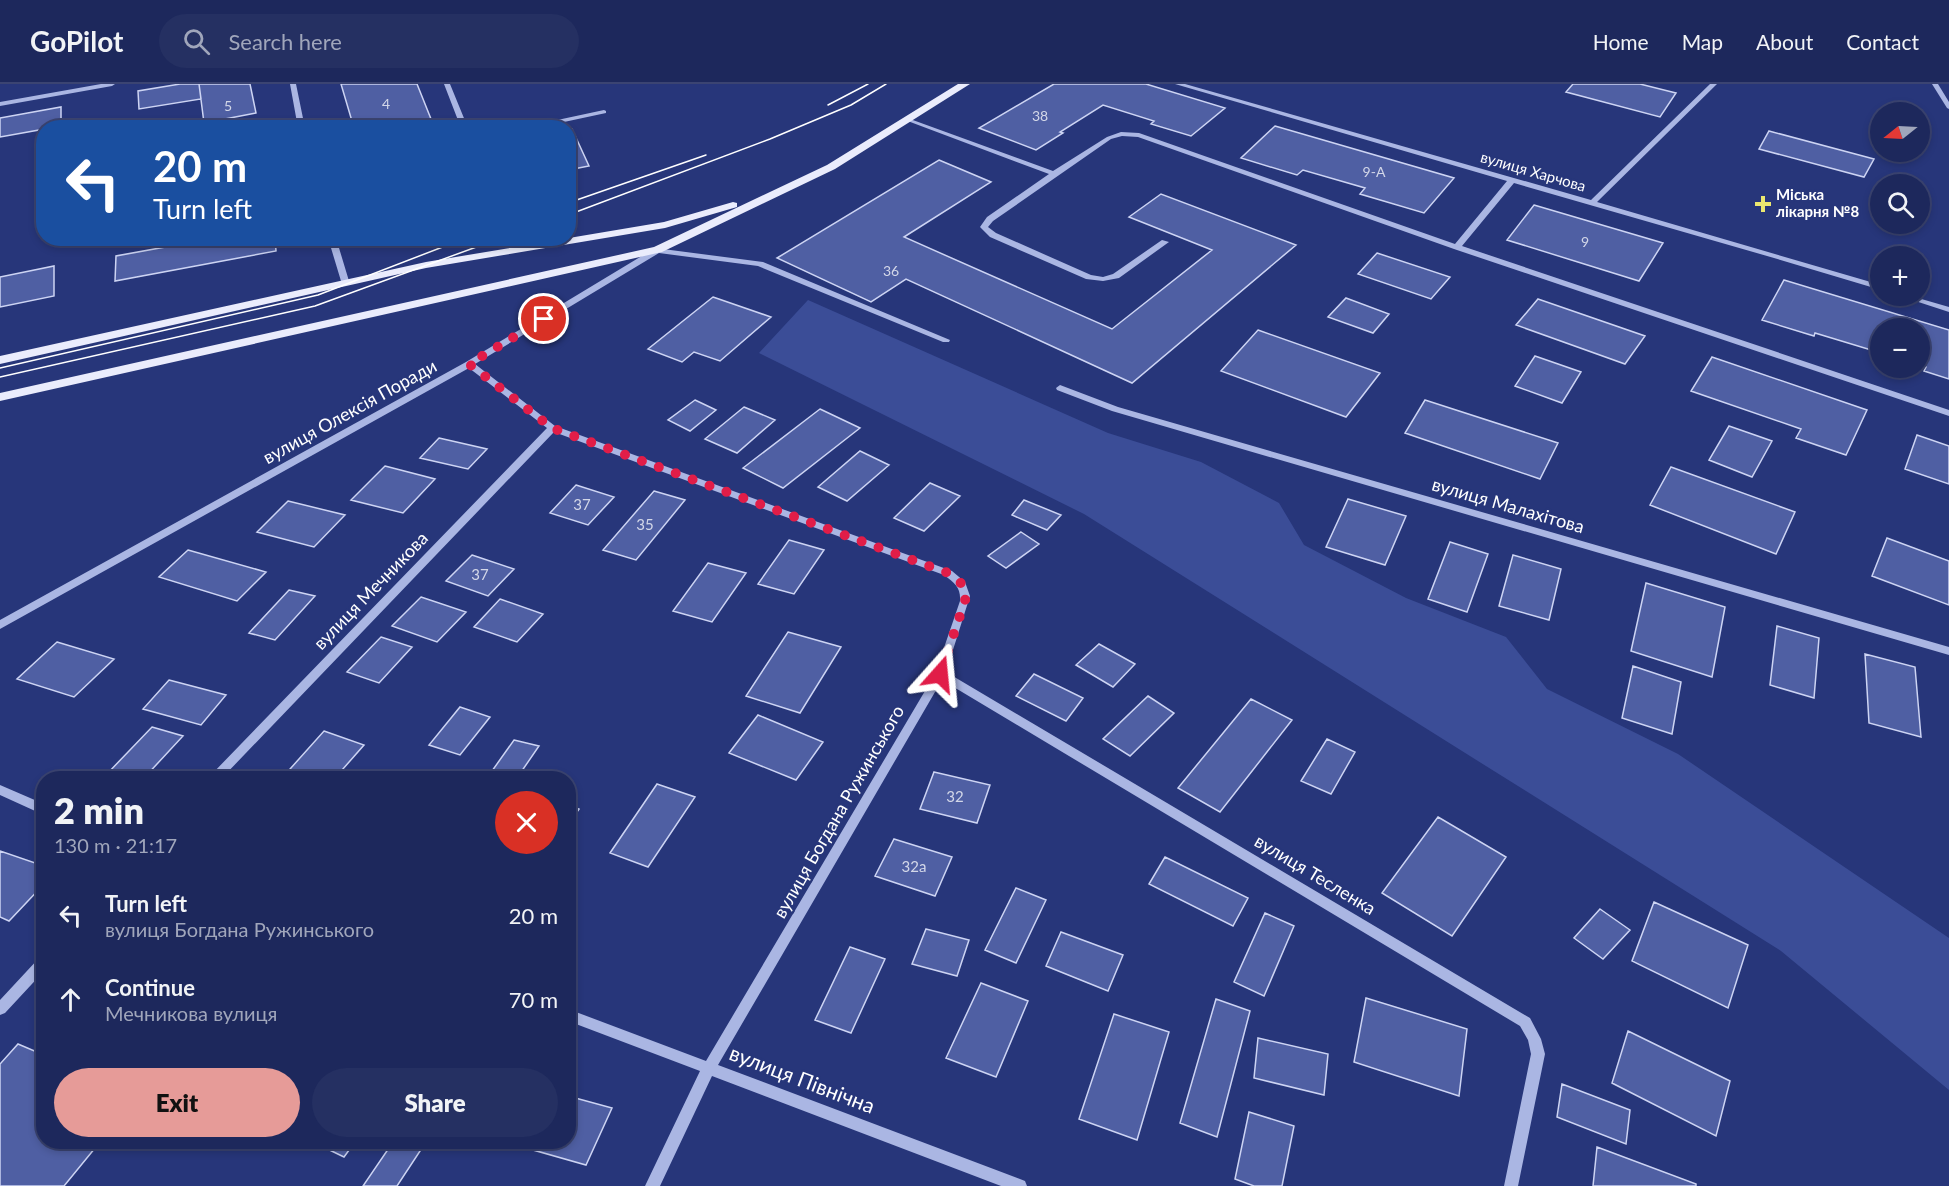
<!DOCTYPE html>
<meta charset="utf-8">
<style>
:root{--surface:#1d285c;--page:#253062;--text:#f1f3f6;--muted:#a0a6bb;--line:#3b4472;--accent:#e69b98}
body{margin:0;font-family:Lato,sans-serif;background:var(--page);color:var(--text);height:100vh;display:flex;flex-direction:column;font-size:22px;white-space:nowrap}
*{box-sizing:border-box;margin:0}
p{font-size:20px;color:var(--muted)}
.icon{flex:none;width:33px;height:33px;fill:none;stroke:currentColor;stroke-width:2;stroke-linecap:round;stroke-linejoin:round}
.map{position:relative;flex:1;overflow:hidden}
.side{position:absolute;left:36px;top:687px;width:540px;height:378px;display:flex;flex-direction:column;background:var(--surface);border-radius:24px;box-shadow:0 3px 9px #0003,0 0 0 2px var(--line)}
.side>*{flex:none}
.hud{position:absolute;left:36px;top:36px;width:540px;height:126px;border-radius:24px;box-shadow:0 3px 9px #0003,0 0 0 2px var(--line);background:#1a4fa0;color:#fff;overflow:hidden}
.needle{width:39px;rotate:252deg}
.controls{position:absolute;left:1870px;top:18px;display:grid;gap:12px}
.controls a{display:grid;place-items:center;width:60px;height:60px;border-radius:50%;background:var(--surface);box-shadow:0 3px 9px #0003,0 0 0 2px var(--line);font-size:30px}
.pin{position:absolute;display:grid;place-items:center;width:51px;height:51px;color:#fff;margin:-26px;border:3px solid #fff;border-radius:50%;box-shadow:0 2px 6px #0007}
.me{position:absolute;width:66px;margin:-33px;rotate:18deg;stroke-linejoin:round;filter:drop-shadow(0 0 4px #0008)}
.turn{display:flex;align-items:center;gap:21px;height:126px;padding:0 18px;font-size:27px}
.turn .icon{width:78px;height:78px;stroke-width:2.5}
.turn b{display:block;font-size:42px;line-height:51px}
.round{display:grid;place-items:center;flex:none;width:63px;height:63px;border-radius:32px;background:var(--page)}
.overview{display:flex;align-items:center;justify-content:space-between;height:102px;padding:0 18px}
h1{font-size:36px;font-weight:800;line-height:45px}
.cta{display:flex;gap:12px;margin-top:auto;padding:12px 18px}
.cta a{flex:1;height:69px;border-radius:36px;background:var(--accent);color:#111;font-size:24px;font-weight:800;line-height:69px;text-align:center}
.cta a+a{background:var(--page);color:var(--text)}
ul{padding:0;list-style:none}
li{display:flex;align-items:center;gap:18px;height:84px;padding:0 18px}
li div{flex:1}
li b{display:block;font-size:22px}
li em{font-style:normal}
header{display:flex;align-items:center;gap:36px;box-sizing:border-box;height:84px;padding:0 30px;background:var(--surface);border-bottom:2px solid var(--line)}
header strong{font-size:28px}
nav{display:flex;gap:33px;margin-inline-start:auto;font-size:21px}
.search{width:420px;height:54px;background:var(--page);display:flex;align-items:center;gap:15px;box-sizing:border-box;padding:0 21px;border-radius:33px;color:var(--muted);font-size:22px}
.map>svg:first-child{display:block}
.green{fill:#3b4d97}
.building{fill:#4f5fa3;stroke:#cdd4f3;stroke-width:1.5}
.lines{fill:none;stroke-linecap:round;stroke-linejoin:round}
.minor{fill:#aab6e3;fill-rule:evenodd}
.major{fill:#eaecfc;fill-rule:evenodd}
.tram{stroke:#fff;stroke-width:1.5}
.route{stroke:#e11d48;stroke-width:10;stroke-dasharray:0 18}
.poi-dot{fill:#ebe870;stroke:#27367a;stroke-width:2}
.labels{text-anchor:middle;stroke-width:4.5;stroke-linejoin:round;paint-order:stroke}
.far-number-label{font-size:14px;fill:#d3d7e8}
.far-street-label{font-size:15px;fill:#fff;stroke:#27367a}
.far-poi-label{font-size:15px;font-weight:bold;fill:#fff;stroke:#27367a;text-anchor:start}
.number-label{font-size:15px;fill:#d3d7e8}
.street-label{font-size:18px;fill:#fff;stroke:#27367a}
.near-street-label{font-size:21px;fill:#fff;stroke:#27367a}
</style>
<header>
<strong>GoPilot</strong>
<div class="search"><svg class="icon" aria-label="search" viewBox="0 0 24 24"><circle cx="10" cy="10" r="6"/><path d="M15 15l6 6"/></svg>Search here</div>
<nav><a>Home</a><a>Map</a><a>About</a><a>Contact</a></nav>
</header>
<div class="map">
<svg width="1949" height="1102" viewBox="0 0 1949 1102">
<rect width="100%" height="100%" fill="#27367a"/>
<!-- green -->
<path class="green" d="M808 216 1108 349 1201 378 1279 419 1304 461 1406 514 1506 553 1547 605 1678 670 1949 854V1006L1781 867 1084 430 759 269Z"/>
<!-- building -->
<path class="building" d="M180 0H199L201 15 139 25 138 7Z
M199 0H250L256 29 204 39Z
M341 0H417L433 40 418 44H354Z
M1054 0H1146L1225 24 1191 52 1151 40 1154 37 1103 21 1060 48 1063 49 1036 66 979 44Z
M1573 0H1640L1676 9 1660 33 1566 8Z
M61 23V42L0 53V34Z
M1275 42 1454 94 1424 129 1360 110 1365 104 1303 86 1297 91 1241 74Z
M572 45 589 82 568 86V46Z
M1769 47 1874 75 1864 93 1759 65Z
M939 76 991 98 904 153 1112 245 1212 166 1129 133 1161 110 1296 161 1132 299 906 195 871 218 777 174Z
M1534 121 1663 159 1639 197 1507 156Z
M275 154 276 167 115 197 116 172 215 154Z
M1377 169 1450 193 1431 215 1358 190Z
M54 182V212L0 223V193Z
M1784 196 1949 246V295L1924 287 1926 283 1920 282V244H1881V269L1815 249 1814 252 1762 236Z
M713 213 771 233 720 277 694 268 682 278 648 265Z
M1346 214 1389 230 1373 249 1328 233Z
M1538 215 1645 252 1625 280 1516 241Z
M1258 246 1380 289 1346 333 1221 287Z
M1535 272 1581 288 1562 319 1515 302Z
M1712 273 1867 326 1846 371 1796 354 1801 345 1691 307Z
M695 316 716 326 690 347 668 336Z
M1425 316 1558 359 1540 395 1405 349Z
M744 323 775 336 737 369 705 355Z
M820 325 860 344 783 404 743 384Z
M1729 342 1772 357 1752 393 1709 376Z
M1917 351 1949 362V400L1905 385Z
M439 354 487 365 468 385 420 374Z
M860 367 889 381 847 417 818 403Z
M385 382 435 395 403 429 351 416Z
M1671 383 1795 428 1776 470 1650 421Z
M930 399 960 412 924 447 894 434Z
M576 401 614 413 588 441 550 429Z
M654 407 685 416 636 476 603 466Z
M1348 415 1406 432 1385 481 1326 463Z
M1024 416 1061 431 1047 446 1012 431Z
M288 417 345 431 314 463 257 448Z
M1021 448 1039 460 1006 484 988 472Z
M1887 454 1949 477V521L1872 492Z
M789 456 824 466 794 510 758 500Z
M1450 458 1488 470 1467 528 1428 515Z
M188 466 266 488 237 517 159 493Z
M472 471 514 485 488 512 446 497Z
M1513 471 1561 485 1549 536 1499 522Z
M708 479 746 489 712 538 673 527Z
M1646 499 1725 523 1712 593 1631 567Z
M289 506 315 512 275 556 249 549Z
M421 513 466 528 437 558 392 542Z
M500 515 543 530 517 558 474 543Z
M1777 542 1819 554 1814 614 1770 601Z
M788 548 841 563 800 629 746 612Z
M381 553 412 563 379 599 347 588Z
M57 558 114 575 74 613 17 595Z
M1099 560 1135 580 1113 603 1076 581Z
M1865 570 1915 583 1921 653 1869 639Z
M1633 582 1681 598 1672 650 1622 634Z
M1034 590 1083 614 1066 637 1016 612Z
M169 596 226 611 201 641 143 625Z
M1148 612 1174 629 1130 672 1103 655Z
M1251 615 1292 636 1220 728 1178 704Z
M460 623 490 633 460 671 429 661Z
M758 631 823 658 796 696 729 669Z
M152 643 183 652 144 694H113L105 692Z
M324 647 364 661 335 694H282Z
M1327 655 1355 668 1331 710 1301 697Z
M514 656 539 662 517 694H487Z
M934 688 990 701 977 739 920 725Z
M657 700 695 713 648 783 610 769Z
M568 721 579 725 568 741Z
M1438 733 1506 773 1452 852 1382 809Z
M894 755 952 773 935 812 875 792Z
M0 767 44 782V800L9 837 0 833Z
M1165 773 1248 814 1233 842 1149 800Z
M1016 804 1046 816 1016 879 985 866Z
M1654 818 1748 861 1728 924 1632 877Z
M1600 825 1630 846 1603 875 1574 854Z
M1265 829 1294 842 1264 912 1234 898Z
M926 845 969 856 957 892 912 880Z
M1061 848 1123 871 1108 907 1046 882Z
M850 863 885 875 851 949 815 936Z
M981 899 1028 917 996 993 946 974Z
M1366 914 1467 945 1459 1012 1354 978Z
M1216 915 1250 927 1217 1053 1180 1039Z
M1114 930 1169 948 1137 1056 1079 1035Z
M1628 947 1730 997 1716 1052 1612 999Z
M1258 954 1328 970 1324 1011 1254 994Z
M18 960 44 971V1058H100L64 1102H0V980Z
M1562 1000 1630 1026 1626 1060 1557 1033Z
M568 1012 612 1024 586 1081 505 1058H568Z
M1249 1028 1294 1042 1282 1102H1254L1235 1095Z
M313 1058H355L344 1073Z
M393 1058H426L397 1102H363Z
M1597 1063 1696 1100V1102H1593Z"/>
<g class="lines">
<!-- minor -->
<path class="minor" d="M101 0H115L112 2 0 22V18Z
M290 0H296L305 44H298Z
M444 0H450L468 44H461Z
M1175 0H1185L1591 116 1710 0H1717L1597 118 1881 201V206L1774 174 1514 99 1462 162 1949 326V332L1454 165 1138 53 1122 52 1111 55 993 137 988 143 996 149 1091 191 1103 193 1113 190 1162 156 1169 158 1119 194 1103 197 1086 195 990 153 980 143 987 133 1049 90 905 36 910 35 1053 87 1107 53 1121 48 1139 49 1455 160 1507 97Z
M1932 0H1938L1949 18V25L1947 24Z
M604 26 606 27V29L536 44H520Z
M328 154H336L349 197 348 199H342L341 197Z
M655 164 763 178 950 256 949 258H943L758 182 659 169 475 280 555 342 952 487 965 498 970 512 946 588 1530 934 1541 955 1545 970 1518 1102H1504L1531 970 1528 956 1520 942 942 596 718 981 1020 1095 1025 1097 1027 1102H1001L712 992 660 1102H645L700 987 568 937V925L706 977 935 590 960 517C961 504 955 499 944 491L554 348 222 694H209L211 691 547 344 469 284 0 545V536L466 278Z
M1900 212H1911L1949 223V228Z
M1060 301 1118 323 1949 563V571L1112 327 1057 306 1056 304Z
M0 701 44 720V731L0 711Z
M44 872V887L5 929 0 931V916L39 874Z"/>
<!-- major -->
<path class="major" d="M958 0H970L835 85 662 168 0 317V309L654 163 827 81Z
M733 118 737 119V123L665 144 426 184 0 280V272L426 178 664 138Z"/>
<!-- tram -->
<path class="tram" d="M828 21 868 0
M568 119 706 71
M568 131 770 55 851 21 886 0
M0 284 318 211 466 154
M0 293 315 222 501 154"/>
</g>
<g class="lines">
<!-- route -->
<path class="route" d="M544 235 469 280 552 344 948 489C960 497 967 502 965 517L940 590"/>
</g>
<!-- markers -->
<path class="poi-dot" d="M1760 111h6v6h6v6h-6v6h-6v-6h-6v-6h6z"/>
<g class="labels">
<!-- far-number labels -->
<g class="far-number-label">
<text x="386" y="25">4</text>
<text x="228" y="27">5</text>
<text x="1040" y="37">38</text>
<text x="1374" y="93">9-А</text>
<text x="1585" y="163">9</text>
<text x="891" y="192">36</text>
</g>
<!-- far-street labels -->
<g class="far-street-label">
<text transform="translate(1533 88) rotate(16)" y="5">вулиця Харчова</text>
</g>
<!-- far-poi labels -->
<g class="far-poi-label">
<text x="1776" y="116">Міська<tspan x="1776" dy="17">лікарня №8</tspan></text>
</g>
<!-- number labels -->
<g class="number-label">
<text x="582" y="426">37</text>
<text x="645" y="446">35</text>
<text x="480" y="496">37</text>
<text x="955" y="718">32</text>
<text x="914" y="788">32а</text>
</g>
<!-- street labels -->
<g class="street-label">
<text transform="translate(350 328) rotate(-29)" y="6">вулиця Олексія Поради</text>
<text transform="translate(1508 422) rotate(16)" y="6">вулиця Малахітова</text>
<text transform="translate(371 507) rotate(-46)" y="6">вулиця Мечникова</text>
<text transform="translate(839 728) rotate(-60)" y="6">вулиця Богдана Ружинського</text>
<text transform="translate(1315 791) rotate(31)" y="6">вулиця Тесленка</text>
</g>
<!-- near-street labels -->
<g class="near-street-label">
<text transform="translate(802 996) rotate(21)" y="7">вулиця Північна</text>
</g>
</g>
</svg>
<div class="controls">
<a><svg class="needle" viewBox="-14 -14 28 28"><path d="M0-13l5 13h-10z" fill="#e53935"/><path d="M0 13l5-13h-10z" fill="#a0a6bb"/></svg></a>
<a><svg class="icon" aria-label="search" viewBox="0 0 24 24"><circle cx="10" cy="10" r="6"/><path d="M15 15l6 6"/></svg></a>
<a>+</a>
<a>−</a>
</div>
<div class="pin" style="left:544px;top:235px;background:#d93025"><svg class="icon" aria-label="arrive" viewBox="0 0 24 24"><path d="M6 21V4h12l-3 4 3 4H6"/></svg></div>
<svg class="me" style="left:940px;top:590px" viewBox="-20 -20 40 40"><path d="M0-17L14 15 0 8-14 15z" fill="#e11d48" stroke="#fff" stroke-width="4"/></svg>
<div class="hud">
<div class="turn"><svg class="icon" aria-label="left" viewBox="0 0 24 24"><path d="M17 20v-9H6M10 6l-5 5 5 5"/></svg><div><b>20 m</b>Turn left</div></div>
</div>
<section class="side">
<div class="overview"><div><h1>2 min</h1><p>130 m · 21:17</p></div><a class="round" style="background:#d93025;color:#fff"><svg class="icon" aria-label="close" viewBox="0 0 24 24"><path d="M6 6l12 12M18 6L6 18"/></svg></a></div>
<ul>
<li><svg class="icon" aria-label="left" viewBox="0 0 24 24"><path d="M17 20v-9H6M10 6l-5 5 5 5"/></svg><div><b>Turn left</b><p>вулиця Богдана Ружинського</p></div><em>20 m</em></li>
<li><svg class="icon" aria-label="ahead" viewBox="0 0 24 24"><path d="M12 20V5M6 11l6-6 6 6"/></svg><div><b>Continue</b><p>Мечникова вулиця</p></div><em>70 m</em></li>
</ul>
<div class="cta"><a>Exit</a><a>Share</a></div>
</section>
</div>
